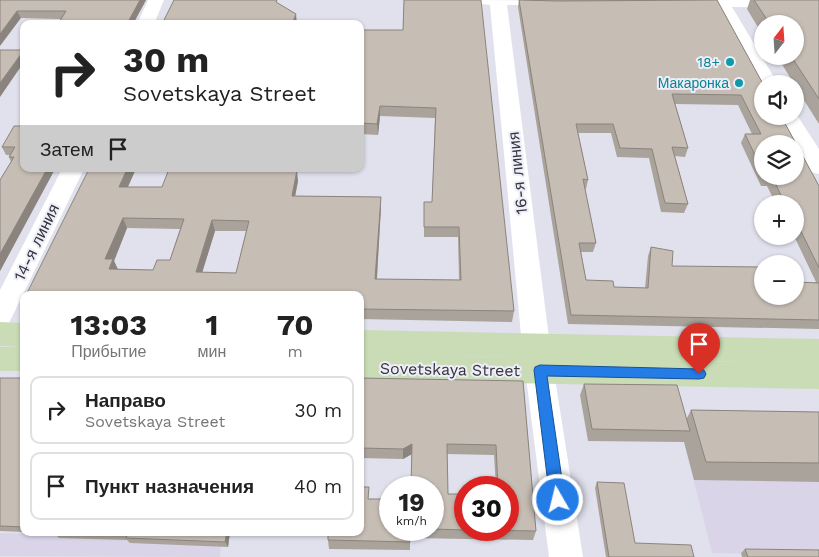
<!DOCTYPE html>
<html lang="ru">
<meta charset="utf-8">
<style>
:root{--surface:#fff;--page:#f2f2f2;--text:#222;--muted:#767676;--line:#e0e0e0}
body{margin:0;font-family:"Work Sans",sans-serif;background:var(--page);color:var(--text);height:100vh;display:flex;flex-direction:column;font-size:19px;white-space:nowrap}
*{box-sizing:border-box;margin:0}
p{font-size:16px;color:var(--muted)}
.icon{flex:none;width:28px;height:28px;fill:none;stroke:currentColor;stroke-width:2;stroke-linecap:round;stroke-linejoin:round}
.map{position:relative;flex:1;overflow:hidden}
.drawer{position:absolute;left:20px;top:291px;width:344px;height:245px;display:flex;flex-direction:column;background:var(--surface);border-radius:10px;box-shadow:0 1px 4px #0004}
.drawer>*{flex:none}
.guide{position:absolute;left:20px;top:20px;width:344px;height:152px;border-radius:10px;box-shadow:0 1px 4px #0004;background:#fff;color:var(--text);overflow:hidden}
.needle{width:32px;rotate:17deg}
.controls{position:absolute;left:754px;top:15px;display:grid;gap:10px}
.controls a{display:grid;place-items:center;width:50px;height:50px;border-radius:50%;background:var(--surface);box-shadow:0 1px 4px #0004;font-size:25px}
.speed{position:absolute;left:379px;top:476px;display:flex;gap:10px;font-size:25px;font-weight:700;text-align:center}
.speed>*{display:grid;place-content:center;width:65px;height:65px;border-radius:50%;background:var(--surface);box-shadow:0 1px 4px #0004;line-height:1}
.speed small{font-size:12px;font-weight:400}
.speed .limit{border:8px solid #d22;background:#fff;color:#111}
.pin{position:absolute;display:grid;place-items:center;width:42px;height:42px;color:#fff;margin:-51px -21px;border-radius:50% 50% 50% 0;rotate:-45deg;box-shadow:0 0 5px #0007}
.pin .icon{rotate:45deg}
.me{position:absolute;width:55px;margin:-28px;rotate:352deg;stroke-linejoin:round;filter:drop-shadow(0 0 4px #0008)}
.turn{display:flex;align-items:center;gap:18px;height:105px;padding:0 20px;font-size:22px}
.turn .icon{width:65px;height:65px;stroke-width:2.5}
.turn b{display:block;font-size:35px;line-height:42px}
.then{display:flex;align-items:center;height:48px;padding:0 20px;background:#0003;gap:10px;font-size:19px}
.eta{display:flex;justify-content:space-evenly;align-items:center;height:85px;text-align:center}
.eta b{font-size:30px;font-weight:700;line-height:35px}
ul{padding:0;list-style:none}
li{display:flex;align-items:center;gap:15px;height:68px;margin:0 10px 8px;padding:0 10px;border:2px solid var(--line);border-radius:10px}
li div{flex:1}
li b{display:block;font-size:19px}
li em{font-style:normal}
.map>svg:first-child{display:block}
.education{fill:#dad4e9}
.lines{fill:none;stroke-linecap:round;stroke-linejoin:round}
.minor{fill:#fff;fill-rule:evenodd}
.major{fill:#cadcb6;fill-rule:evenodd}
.wall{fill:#aaa39b;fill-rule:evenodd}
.shaded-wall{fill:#8b847e}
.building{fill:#c6bdb4;stroke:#8b847e;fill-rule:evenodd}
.route{fill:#247ce6;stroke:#175196}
.culture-dot{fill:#0f9aa8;stroke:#edeef9;stroke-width:2}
.labels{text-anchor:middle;stroke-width:4;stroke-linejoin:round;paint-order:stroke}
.far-culture-label{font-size:14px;fill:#0d838f;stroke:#edeef9;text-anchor:end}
.street-label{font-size:16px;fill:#343439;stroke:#edeef9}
</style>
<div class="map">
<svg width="819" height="557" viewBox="0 0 819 557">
<rect width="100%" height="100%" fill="#e0e1ec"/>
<!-- education -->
<path class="education" d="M681 430 819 432V555L712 553Z
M0 533 60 535 221 546 220 557 0 556Z"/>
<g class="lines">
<!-- minor -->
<path class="minor" d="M148 0H164L154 24H137Z
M471 0 602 1 600 4 594 6 507 5 550 346 583 557H549L522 346 490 5 473 3Z
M677 0H819V8L732 7 778 84H762V88L715 7 678 5 676 2Z
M795 112 819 149V174L811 172 779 116H795Z
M62 169H84L9 323 0 326V290Z"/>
<!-- major -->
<path class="major" d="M0 322 24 323V371H0V347H21L0 346Z
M360 330 819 339V389L360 380V354L747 362 360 354Z"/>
</g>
<!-- wall -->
<path class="wall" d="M0 0H146L133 24H58L61 19 21 18Z
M404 0 514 311 512 322 360 319V295H26L128 187H162L169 169H294V170L298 181 295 196 381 197V207L377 279 459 280 458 237H424V202H432L435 118 380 116 378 135 360 134V30H403ZM127 228 180 229 170 260 153 270 118 269 114 261ZM215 231H246L236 273 202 272Z
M519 0H717L819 186V329L568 324 518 7ZM675 104 738 105 752 134H745L741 143 761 186H767L776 204H795V236H794L816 282 762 296 672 266 651 247 648 256 645 288 614 287 586 280 581 252H593L596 243 585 189H586L588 180 578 133H611L617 157 649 158 661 212 684 213 688 204 675 156 685 157 688 148ZM762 144 795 176H762Z
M750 0H819V124L795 86V84H794L777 56H795V24H762V34L747 9Z
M22 126 55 169 0 271V180L11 162 9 157 10 155H6L2 147Z
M24 378V532L0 531V379Z
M360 378 523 381 536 531 533 540 410 538V550L329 549 328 540 369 499 390 530H432V488L412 454 403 459 360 458ZM447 454 494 455 496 488H508L465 530 448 494Z
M584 384 687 418 691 410 819 412V482L694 480 684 442 588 441 580 395Z
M597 482 635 543 694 557H606L595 488Z
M31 532H230L228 547 130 543 127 540 59 538 56 535 33 534Z
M745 549 819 557H742L741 553Z"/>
<!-- shaded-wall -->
<path class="shaded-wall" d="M140 0H146L133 24H127Z
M17 11 21 18 0 46V34Z
M296 14 297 24H292Z
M24 50V62L0 97V83Z
M380 106V116L378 135 377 124Z
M47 169H55L0 271V254Z
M127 169H136L123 198 119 187Z
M297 170 298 181 293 207 292 196Z
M381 197V207L376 290 375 279Z
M123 218 127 228 114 261 118 270 114 280 105 259Z
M212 220 215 231 199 283 196 272Z
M412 444V454L403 459V449Z
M227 532H230L228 547 225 542Z"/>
<!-- building -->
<path class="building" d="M0 0H140L127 24H58L66 11H17L0 34Z
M174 0H277L276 2 296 14 292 24H162Z
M404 0H481L514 311 360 309V295H26L89 169H127L119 187H162L169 169H290V170H297L292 196 381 197 375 279 461 280 459 227H424V202H432L436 108 380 106 377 124 360 123V30H403ZM123 218 184 219 170 260H157L153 270 109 269 113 259H105ZM212 220 249 221 236 273 196 272Z
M519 0 558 1 717 0 763 84 762 116H781L819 186V268L795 219V204H785L772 176H768H795V144H762V170L745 134H761L741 95 672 94 688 148 672 147 688 204 665 203 652 149 620 148 613 124H576L588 180 583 179 596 243H579L586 280 613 281 614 287 648 288 651 247 673 251 672 266 762 267V296H795V282L819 283V320L571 315Z
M754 0H819V99L791 56H795V24H770Z
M0 50H24L0 83Z
M24 124V169H47L0 254V180L14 157H9L15 147H2L14 126H22Z
M0 378H24V527L0 526Z
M360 378 523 381 536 531 478 530H508V488H498L496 445 447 444 448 494H465V530L432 529V488H411L412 444 403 449 360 448Z
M584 384 677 385 690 431 592 429Z
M691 410 819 412V463L706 462Z
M597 482 624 483 635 543 691 545 694 557H609Z
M360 487H369L368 499H390V530H410V542L328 540V532H360Z
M55 532H227L225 542 126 538 127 535Z
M745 549 819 550V557H748Z"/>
<!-- route -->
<path class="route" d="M540 365 699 369 704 370 706 374 704 378 699 379 547 376 565 500 563 504 558 506 553 504 550 500 534 370 535 367Z"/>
<!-- markers -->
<g class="culture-dot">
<circle cx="730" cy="62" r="5"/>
<circle cx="739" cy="83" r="5"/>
</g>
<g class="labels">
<!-- far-culture labels -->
<g class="far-culture-label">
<text x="720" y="67">18+</text>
<text x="729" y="88">Макаронка</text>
</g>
<!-- street labels -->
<g class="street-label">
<text transform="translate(517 173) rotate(-96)" y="6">16-я линия</text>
<text transform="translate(36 242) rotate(-64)" y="6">14-я линия</text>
<text transform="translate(450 369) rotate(1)" y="6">Sovetskaya Street</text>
</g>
</g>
</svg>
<div class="controls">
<a><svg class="needle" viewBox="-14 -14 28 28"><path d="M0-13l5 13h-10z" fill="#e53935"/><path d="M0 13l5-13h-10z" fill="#767676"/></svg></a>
<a><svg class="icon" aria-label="sound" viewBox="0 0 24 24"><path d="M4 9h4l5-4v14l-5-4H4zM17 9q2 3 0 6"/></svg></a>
<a><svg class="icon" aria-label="layers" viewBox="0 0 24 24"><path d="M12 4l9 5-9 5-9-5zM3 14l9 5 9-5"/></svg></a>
<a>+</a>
<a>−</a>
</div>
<div class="speed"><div>19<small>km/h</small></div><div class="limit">30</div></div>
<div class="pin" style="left:699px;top:374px;background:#d93025"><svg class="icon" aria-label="arrive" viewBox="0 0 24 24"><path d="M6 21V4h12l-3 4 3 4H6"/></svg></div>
<svg class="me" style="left:558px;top:500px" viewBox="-20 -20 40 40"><circle r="17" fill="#247ce6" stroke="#fff" stroke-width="3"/><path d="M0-11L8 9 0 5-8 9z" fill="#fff"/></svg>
<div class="guide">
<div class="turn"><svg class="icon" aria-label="right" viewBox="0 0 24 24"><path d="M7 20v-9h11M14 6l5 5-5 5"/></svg><div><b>30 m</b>Sovetskaya Street</div></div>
<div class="then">Затем<svg class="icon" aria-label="arrive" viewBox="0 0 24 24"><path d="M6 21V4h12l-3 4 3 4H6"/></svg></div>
</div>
<section class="drawer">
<div class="eta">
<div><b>13:03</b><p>Прибытие</p></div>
<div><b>1</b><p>мин</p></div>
<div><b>70</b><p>m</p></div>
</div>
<ul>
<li><svg class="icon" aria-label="right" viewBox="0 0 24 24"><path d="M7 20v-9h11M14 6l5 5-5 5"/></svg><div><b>Направо</b><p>Sovetskaya Street</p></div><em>30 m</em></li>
<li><svg class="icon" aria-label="arrive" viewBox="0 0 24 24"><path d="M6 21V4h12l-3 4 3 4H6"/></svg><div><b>Пункт назначения</b></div><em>40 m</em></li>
</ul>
</section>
</div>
